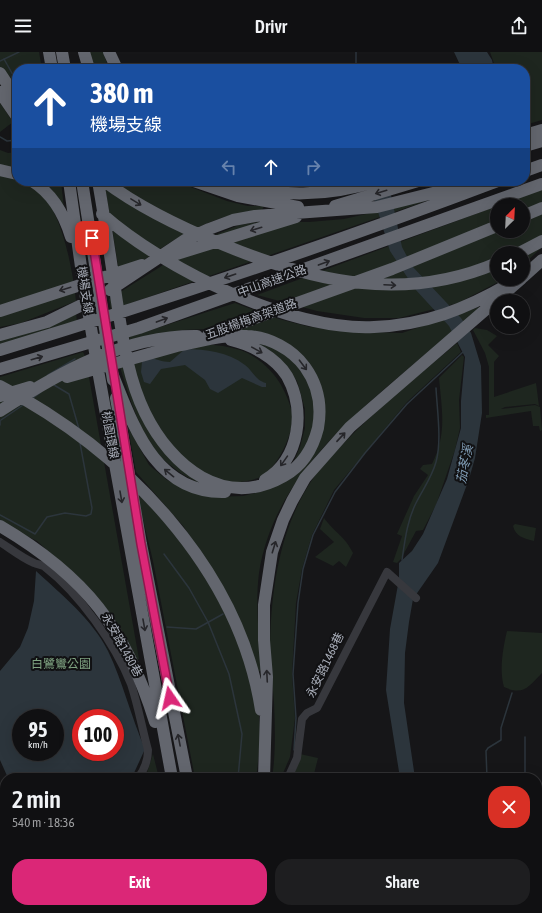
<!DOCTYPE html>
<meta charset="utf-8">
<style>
:root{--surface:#101012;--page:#1e1e20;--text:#f1f3f6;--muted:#9c9d9f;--line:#303032;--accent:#db2777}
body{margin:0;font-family:"Asap Condensed","Noto Sans TC",sans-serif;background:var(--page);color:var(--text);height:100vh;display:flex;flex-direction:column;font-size:15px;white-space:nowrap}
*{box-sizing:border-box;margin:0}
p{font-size:13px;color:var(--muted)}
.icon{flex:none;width:22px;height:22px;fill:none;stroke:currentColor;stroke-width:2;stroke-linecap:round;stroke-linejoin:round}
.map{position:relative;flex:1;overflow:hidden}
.drawer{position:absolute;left:0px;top:721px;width:542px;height:140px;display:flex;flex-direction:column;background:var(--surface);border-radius:16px 16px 0 0;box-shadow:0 4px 16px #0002,0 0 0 1px var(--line)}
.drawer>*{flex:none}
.banner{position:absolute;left:12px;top:12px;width:518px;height:122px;border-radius:16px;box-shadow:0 4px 16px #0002,0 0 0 1px var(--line);background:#1a4fa0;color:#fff;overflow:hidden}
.needle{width:26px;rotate:24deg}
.tools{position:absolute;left:490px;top:146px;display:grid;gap:8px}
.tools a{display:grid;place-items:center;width:40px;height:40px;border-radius:50%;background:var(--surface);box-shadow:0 4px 16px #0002,0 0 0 1px var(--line);font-size:20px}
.speed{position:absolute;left:12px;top:657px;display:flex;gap:8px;font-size:20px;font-weight:700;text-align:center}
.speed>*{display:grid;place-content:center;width:52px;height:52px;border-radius:50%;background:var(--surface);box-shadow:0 4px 16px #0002,0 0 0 1px var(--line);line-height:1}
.speed small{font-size:10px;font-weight:400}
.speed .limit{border:6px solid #d22;background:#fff;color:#111}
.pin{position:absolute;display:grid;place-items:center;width:34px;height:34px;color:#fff;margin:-17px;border-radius:8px;box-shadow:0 2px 6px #0006}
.me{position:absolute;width:44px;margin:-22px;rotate:349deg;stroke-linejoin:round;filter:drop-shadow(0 0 3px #0008)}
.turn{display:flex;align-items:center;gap:14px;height:84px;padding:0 12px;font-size:18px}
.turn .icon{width:52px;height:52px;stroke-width:2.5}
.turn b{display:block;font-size:28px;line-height:34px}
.lanes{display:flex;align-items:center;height:38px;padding:0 12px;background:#0003;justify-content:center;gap:20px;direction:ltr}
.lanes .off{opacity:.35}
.round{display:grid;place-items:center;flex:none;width:42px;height:42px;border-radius:16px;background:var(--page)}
.head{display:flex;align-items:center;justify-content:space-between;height:68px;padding:0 12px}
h1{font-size:24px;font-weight:600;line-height:30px}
.button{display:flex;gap:8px;margin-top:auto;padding:8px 12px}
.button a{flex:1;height:46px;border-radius:16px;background:var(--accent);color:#fff;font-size:16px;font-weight:600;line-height:46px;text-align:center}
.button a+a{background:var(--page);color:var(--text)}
header{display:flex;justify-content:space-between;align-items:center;height:52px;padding:0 12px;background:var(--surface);font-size:18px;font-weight:600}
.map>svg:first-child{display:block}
.green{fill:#1e261f}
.water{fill:#2c353c;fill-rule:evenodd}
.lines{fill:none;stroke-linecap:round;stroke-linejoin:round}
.stream{stroke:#2c353c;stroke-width:1.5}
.minor{stroke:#37383d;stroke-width:8}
.highway{stroke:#63666e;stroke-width:12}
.oneway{stroke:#26262a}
.route-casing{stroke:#8e194d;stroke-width:10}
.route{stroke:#db2777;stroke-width:7}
.labels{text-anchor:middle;stroke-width:4;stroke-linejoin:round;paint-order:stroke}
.street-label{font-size:12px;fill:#a8adb8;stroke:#111113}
.park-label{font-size:12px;fill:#7fa381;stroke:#111113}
.water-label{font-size:13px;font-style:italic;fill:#7f9bb3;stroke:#111113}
</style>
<header><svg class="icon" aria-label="menu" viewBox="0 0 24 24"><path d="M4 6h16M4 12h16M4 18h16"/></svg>Drivr<svg class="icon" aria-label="share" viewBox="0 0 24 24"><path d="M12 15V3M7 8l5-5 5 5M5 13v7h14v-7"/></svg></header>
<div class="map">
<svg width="542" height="861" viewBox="0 0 542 861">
<rect width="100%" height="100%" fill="#161618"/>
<!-- green -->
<path class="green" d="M0 0H39L42 17H17V41L0 15Z
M87 0H103L109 17H93Z
M490 0H542V68L525 73V17H496Z
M0 51 13 70 0 80Z
M0 98 8 101 17 100V118L0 113Z
M0 122C15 127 28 130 40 141 63 161 73 221 76 249L21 271 0 275Z
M39 129H61L64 156Z
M104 129H175L227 149 248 154H264L262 158C206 162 165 193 120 225Z
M542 137V195L523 213V201H497V227H504L458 251 399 266H364L317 259 257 243 497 154V179H523V153H499Z
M432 147 111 258 109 247 160 215 193 192 239 173 258 170H309L344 167Z
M235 251 279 267 310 275 363 280 402 281 482 254C455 276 429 299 402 322 339 375 272 435 259 521 255 553 259 586 262 618L258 620 214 523 184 475 136 420 128 375 149 413 167 428 191 440 212 445 243 444 263 439 288 416 294 409 300 395 305 376V357L297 329 282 310 207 277 182 278 131 290 129 285Z
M76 261 77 269 0 293V288Z
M475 276 487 278 497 284 488 293 499 304 494 310V345L536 331 539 354 535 352 505 355 501 357 535 353 540 355 542 378 540 379 539 374H533L531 359 486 366V363H489V315L485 301 473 278Z
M171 291C193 292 218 291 240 298 256 303 273 319 281 333 286 342 290 351 292 361 295 379 279 412 264 423 258 427 248 429 241 430 231 432 218 434 208 433 190 431 164 410 153 396 135 369 127 336 117 306Z
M457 291 461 300 407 350 334 438 312 483 302 517 296 551 292 622 295 666 290 705 281 726H272C276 701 275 676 274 650 273 632 269 614 270 596 271 538 279 478 312 428 321 414 334 402 346 389 380 354 419 323 457 291Z
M83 300 86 306 0 356V325Z
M462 303 464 305 459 348 460 376 455 398 436 453 423 478 416 479 401 507 397 511 393 510 402 484 397 482 414 444 428 423 420 417 423 413 432 412C447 382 442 359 439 326Z
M87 314 139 607 137 608 78 526 37 489 0 471V364L47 333Z
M136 438C147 450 160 463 170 476 209 522 253 602 259 663 261 684 259 705 256 726H195L153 509Z
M324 466C335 481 344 483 353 501L346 515 339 509 333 514 315 505 334 490 320 477Z
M515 472 536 476 534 489C523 486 516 485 513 474Z
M507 579 542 581V621C528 635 524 644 504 635 499 618 503 596 507 579Z
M153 702 159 726H144L146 724Z
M300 702 318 706 313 726H290Z
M468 856H489V861H470Z"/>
<!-- water -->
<path class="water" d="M454 0H487L492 8 494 17H462Z
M370 129H388L402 195 412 214 461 266 471 281 481 314 482 361 475 406 469 427 438 511 413 547 409 570 405 601 404 651 415 726H400L386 638 390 577 399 527V511L412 499 423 482 447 427 461 376V349L465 305 449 274 415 237 390 199 371 137Z
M185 297C206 297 228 300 245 313 253 319 255 328 266 331V335H262L242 326 218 341 210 337 205 328 185 313 161 317 150 332 144 330 141 320 142 310 149 305C156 307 162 310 170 310Z
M36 519C62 543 92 567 108 599 123 630 131 665 145 697L134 721 130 726H8L0 708V619L20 595 28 576 34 549ZM21 666H55V700H21ZM81 666H115V700H81Z
M1 747 5 755V780L0 782Z"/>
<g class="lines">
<!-- stream -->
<path class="stream" d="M356 0V17
M4 7 17 30
M0 9 19 0
M0 85 7 89 17 88
M48 323 75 307
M54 333 69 342 79 377
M33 346 41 340
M1 368 23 353
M0 369V373
M0 463 35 482 47 465 65 461 86 464 91 462 92 456 80 391
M164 502 189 536 208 570 229 622 242 682 238 726
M402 508C405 488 407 469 416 451 423 437 432 425 436 410 442 389 437 357 436 336
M167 575 196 577 223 562
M525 685V726
M294 698 296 666 293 622 298 551 303 517 313 483 335 440 365 401 407 352 463 300
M248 726 254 725
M487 726 486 699 488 696 501 688V676L512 641"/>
<!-- minor -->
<path class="minor" d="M0 490C11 497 22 506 34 511 38 513 42 512 45 515 79 541 115 592 131 632 138 653 142 676 148 698 148 708 145 717 138 726
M288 726 297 706 302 667 307 661 317 656 387 520 416 546
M0 809 5 807"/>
<!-- highway -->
<path class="highway" d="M49 0 52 17
M62 0 65 17
M84 0 89 17
M109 0 117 17
M0 21 17 47
M0 40 17 65
M525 83 542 78
M525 94 542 89
M0 118 17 122
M525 119 542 113
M32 129C53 142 64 162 71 185
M69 129 82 222 99 324 172 726
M82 129 113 328
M98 129C105 169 111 209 117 250 123 288 128 326 145 361 171 414 224 458 284 424 302 414 313 396 318 376 322 354 318 333 305 315 292 297 269 285 247 284 224 282 199 290 176 294
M104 129C140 156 182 176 224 193 314 230 404 251 497 211
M194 129 238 144 298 155
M230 129C276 147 330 144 377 129
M335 154 418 129
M102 162C164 217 290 279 374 275 425 273 466 257 509 232
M523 164 542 156
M519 201 542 189
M167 205 296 165
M523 225 542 208
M110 238 185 188 209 177 233 168 255 164 377 155 473 131
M0 259 142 213
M0 283 47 270 94 247
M208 283 392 217 497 174
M231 288C252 293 275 305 287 324 306 358 300 407 265 428
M0 298C168 247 334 191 498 129
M0 317 139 276 542 132
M112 321C133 373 155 442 225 440
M67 325 184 292
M0 334C123 397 239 516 261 658
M0 344 30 335
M116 346 141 492 187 726
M0 359C58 321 125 283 197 284
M0 474C85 524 126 576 155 670
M264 726 267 625 264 588V553L272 500 283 468 292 449 305 426 350 375 521 227
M201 856 203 861
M216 856 217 861
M238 861 239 856"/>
</g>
<!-- one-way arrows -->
<defs><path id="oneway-shaft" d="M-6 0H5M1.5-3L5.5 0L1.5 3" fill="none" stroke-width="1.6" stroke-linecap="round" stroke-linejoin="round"/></defs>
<g class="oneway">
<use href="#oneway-shaft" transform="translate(381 140) rotate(163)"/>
<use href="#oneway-shaft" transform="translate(136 150) rotate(31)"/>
<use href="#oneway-shaft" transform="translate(256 177) rotate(163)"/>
<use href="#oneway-shaft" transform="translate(324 211) rotate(-20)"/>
<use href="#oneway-shaft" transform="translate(230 224) rotate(161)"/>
<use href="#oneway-shaft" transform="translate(390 233) rotate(3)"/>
<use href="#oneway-shaft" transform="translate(65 237) rotate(163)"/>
<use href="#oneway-shaft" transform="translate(162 268) rotate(-20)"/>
<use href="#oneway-shaft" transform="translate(257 298) rotate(29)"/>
<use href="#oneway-shaft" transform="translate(37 306) rotate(-16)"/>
<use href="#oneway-shaft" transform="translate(303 313) rotate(53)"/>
<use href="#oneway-shaft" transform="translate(341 385) rotate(-47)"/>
<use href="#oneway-shaft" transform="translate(284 409) rotate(125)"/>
<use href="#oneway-shaft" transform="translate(169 421) rotate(-141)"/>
<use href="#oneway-shaft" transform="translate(121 445) rotate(80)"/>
<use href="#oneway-shaft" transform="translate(274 495) rotate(-73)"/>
<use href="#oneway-shaft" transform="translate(144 573) rotate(80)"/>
<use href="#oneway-shaft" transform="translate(267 624) rotate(-93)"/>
<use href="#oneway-shaft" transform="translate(179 688) rotate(-101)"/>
</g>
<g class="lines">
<!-- route casing -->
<g class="route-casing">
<path id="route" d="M92 186 141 492 170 646"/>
</g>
<!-- route -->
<use href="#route" class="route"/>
</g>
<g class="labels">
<!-- street labels -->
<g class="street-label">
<text transform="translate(272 229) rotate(-20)" y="4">中山高速公路</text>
<text transform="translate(85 238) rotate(81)" y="4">機場支線</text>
<text transform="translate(251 267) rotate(-20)" y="4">五股楊梅高架道路</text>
<text transform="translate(110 383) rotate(80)" y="4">桃園環線</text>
<text transform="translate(122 593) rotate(61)" y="4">永安路1480巷</text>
<text transform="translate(325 613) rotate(-64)" y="4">永安路1468巷</text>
</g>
<!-- park labels -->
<g class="park-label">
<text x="61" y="616">白鷺鸞公園</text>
</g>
<!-- water labels -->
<g class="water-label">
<text transform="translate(464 412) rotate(-79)" y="5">茄苳溪</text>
</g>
</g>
</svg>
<div class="tools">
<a><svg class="needle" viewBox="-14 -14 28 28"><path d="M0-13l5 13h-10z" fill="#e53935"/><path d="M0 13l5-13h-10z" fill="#9c9d9f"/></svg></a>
<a><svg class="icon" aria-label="sound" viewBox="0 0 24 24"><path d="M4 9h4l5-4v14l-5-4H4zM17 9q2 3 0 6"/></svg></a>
<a><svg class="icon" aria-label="search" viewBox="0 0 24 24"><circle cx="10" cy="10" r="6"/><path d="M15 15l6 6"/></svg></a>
</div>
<div class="speed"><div>95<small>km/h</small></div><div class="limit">100</div></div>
<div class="pin" style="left:92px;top:186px;background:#d93025"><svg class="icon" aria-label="arrive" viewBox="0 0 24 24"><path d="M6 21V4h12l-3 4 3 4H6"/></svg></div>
<svg class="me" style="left:170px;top:646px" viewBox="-20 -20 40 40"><path d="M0-17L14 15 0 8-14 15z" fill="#db2777" stroke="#fff" stroke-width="4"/></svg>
<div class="banner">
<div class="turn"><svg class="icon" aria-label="ahead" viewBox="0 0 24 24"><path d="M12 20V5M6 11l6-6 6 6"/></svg><div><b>380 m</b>機場支線</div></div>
<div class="lanes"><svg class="icon off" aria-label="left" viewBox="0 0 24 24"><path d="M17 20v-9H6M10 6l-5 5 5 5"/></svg><svg class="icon" aria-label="ahead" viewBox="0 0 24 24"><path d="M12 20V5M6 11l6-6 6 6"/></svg><svg class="icon off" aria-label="right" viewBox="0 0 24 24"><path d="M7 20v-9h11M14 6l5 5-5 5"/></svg></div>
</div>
<section class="drawer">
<div class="head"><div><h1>2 min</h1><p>540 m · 18:36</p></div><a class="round" style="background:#d93025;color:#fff"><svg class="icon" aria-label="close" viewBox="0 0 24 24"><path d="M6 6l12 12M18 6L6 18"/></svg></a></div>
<div class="button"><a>Exit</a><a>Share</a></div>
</section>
</div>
